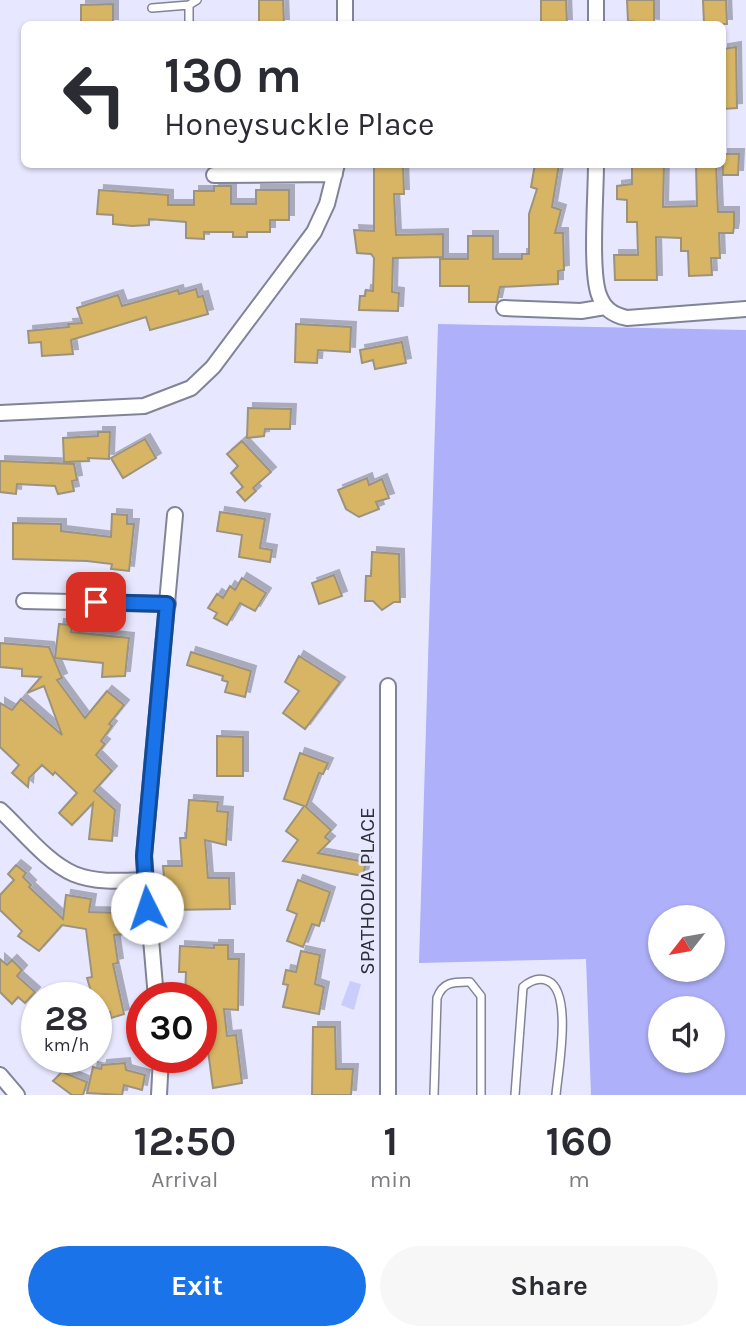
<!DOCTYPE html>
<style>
:root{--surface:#fff;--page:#f7f7f7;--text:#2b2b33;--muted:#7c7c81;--accent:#1a73e8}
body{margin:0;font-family:Karla,sans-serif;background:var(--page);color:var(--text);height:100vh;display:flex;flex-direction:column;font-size:26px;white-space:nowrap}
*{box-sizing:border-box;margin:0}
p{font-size:23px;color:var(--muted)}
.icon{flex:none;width:38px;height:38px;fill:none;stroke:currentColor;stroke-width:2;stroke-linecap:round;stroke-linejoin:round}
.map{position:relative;height:1095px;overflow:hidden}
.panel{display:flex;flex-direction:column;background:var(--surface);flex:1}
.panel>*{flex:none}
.banner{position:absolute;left:21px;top:21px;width:705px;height:147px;border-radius:10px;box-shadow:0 2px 5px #0004;background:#fff;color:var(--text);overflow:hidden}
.needle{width:46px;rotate:239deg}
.controls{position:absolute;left:648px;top:905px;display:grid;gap:14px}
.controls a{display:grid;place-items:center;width:77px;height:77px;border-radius:50%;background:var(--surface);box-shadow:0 2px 5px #0004;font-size:35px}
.speed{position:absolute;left:21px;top:982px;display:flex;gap:14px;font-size:35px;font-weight:700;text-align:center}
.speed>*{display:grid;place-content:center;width:91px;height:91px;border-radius:50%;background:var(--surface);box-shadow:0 2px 5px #0004;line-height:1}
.speed small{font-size:18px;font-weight:400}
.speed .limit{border:10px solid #d22;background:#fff;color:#111}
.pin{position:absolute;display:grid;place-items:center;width:60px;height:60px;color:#fff;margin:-30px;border-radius:14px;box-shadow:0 4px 10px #0006}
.me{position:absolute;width:77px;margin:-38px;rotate:356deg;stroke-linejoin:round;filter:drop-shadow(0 0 5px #0008)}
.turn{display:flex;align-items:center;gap:24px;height:147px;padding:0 28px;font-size:32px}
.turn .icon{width:91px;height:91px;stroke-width:2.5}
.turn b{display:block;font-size:49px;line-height:60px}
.eta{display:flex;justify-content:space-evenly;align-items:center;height:119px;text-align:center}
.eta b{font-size:42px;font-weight:700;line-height:49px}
.cta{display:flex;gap:14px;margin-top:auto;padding:14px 28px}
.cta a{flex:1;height:80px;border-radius:42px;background:var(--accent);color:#fff;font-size:28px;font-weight:700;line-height:80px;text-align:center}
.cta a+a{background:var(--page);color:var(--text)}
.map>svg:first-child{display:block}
.green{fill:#aeb0f9;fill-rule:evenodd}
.water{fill:#cacdfb}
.building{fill:#d7b565;stroke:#9c937f;stroke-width:2;filter:url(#shadow)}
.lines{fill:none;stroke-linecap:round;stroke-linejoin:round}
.service-casing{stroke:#818397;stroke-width:10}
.minor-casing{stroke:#818397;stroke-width:18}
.service{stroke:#fff;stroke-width:7}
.minor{stroke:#fff;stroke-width:14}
.route-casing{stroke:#114b97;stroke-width:18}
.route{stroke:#1a73e8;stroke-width:12}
.labels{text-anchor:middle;stroke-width:5;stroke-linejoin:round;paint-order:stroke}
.street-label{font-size:21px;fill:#2d2e36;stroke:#e7e8ff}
</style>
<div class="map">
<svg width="746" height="1095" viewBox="0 0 746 1095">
<defs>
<filter id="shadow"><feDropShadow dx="5" dy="-5" stdDeviation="0" flood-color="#0004"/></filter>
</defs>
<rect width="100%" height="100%" fill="#e7e8ff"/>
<!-- green -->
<path class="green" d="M438 324 746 330V1095H591L586 959 419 963ZM660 917H712V970H660ZM660 1008H712V1060H660Z"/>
<!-- water -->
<path class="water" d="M350 981 361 984 354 1010 341 1005Z"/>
<!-- building -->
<path class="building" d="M259 0H283L284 24H259Z
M541 0H566L567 24H541Z
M627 0H654V24L628 21Z
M703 0H726L727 24H704Z
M113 4V24H81V5Z
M736 47 737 108 723 109V49Z
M723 154H739L738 175H723Z
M374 164H403L404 194H394L396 235 443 234V257L393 258 392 292 399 293 398 311 359 310 360 296H365L366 290 373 291 374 258 371 254 357 253 354 230 374 231Z
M535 164H559L552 207 561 210 555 233H563L564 270 558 271V284L500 287 497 302H469V286H440V259H468V236H493V259H522V254H529V214L537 189 531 187Z
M632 164H664L663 207 697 206 696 164H716L718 212H734V227L733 233H719L720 258H711L712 275 689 276 688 251H681V238L656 237 657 280H615L614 255H638L637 222H627V200L617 199V186L632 184Z
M214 186H231V204H256V190H289V220H270V232H247V237H233V232H204V239L186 238V222L149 219V225L132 226 113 224V215L97 214 99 190 168 195V205H194V191H214Z
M196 289 198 297 203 296 208 314 150 330 146 317 71 340 73 354 42 356 41 342 29 343 28 331 69 327 68 324 82 323 77 308 118 295 122 306 178 290 179 294Z
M296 324 351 327 350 352 318 350 317 363 295 362Z
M402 342 406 363 375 369 373 360 362 363 360 350Z
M248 408 291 409 290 429H265L264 436 247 438Z
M98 432H110L109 459 88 458 89 461 64 462 63 438 98 436Z
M145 439 156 458 123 478 111 458Z
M242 441 271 472 253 488 256 491 245 501 237 492 243 487 231 473 238 466 227 454Z
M0 461 74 464 77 480 72 481 74 491 58 494 55 486 17 484 16 494 0 492Z
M367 478 369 485 382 479 389 498 376 502 379 509 359 517 346 509 338 490Z
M220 512 265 519 260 548 272 550 270 562 239 557 242 535 217 531Z
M112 514 127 515V524H134L129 571 111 569 112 564 87 561 13 559V523L61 524V531L111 537Z
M372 552 399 554 400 602H394L382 610 373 601H365L366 576H371Z
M334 575 342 596 319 604 312 583Z
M242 578 266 593 255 611 240 603 227 625 214 618 217 613 208 608 217 594 223 598 230 586 235 590Z
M59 624 72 625 71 632 129 638 125 676 102 677 103 663 55 658Z
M0 643 49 647 62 678 57 680 85 718 107 691 124 705 109 724 112 726 101 741 105 744 96 755 112 771 94 791 115 810 112 841 89 839 93 803 72 825 59 813 77 793 55 772 53 775 42 765 29 778 28 787 12 773 19 765 0 747V703L12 710 21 699 62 735 44 686 27 693 41 677 22 676V669L0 667Z
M191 652 251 671 245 697 225 692 228 682 222 680 223 676 187 665Z
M299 656 340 682 305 729 283 713 299 691 285 682Z
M217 736 243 737V776H217Z
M300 753 328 763 323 774 319 773 306 807 331 830 325 837 330 841 318 853 366 862 363 876 283 861 298 840 286 831 304 806 284 799Z
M189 800 218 802 217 811 228 812 226 845 205 840 208 878H229L230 909 167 910 163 866H182L180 838H186Z
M16 865 26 873 23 877 31 885 29 887 63 919 66 895 91 899 89 912 124 913 126 934 114 935 118 963 113 964 124 1014 111 1018 110 1012 96 1016V998H93L87 978 92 977 86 929 62 925 39 951 18 936 22 931 0 910V895L14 880 8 874Z
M298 880 330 892 319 926 312 924 303 947 287 941 297 914 287 910Z
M214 945H228V959H239L238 1010 224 1009 227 1036 236 1035 242 1083 213 1088 201 998H185L186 972H179L180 946 214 948Z
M301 951 320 955 315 984 324 987 319 1014 283 1007 288 985 283 984 286 970 296 972Z
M0 959 7 965 12 960 22 970 17 976 35 992 25 1003 18 997 12 1004 0 992Z
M313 1027H335L336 1069H353L351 1095H312Z
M125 1063 126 1070 145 1075 142 1090 124 1085 122 1095 87 1093 93 1067 101 1069 102 1065Z
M62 1072 87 1082 83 1095H72L53 1081Z"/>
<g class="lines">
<!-- service casing -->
<g class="service-casing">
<path id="service" d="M152 8 189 5 197 0
M189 24V5
M434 1095 437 998C443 981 455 982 470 982L481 996V1095
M515 1095 523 987C530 981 539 977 548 981 573 992 558 1071 556 1095"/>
</g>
<!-- minor casing -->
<g class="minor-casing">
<path id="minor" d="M345 24V0
M596 24V0
M596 164C596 195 590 271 599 295 604 309 613 315 627 318L746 309
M214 175 335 174
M504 308 581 311 605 307
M0 413 144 406 191 388 213 367 314 232 327 204 337 164
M24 601 168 604
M0 810C22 830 46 862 74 874 96 883 122 881 145 880
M156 998 144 856 175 515
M0 1075 17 1095
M159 1095 161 1057
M388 1095V686"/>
</g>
<!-- service -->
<use href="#service" class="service"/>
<!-- minor -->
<use href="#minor" class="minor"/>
</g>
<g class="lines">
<!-- route casing -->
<g class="route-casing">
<path id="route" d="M96 602 167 604 144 856 147 908"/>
</g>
<!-- route -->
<use href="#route" class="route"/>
</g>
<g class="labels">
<!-- street labels -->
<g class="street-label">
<text transform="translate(367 891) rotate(-90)" y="7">SPATHODIA PLACE</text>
</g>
</g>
</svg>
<div class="controls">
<a><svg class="needle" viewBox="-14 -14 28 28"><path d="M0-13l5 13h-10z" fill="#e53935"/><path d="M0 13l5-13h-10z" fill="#7c7c81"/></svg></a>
<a><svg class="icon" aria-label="sound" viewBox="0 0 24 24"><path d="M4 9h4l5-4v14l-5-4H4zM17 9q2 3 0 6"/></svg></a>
</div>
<div class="speed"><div>28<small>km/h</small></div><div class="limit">30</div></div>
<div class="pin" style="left:96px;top:602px;background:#d93025"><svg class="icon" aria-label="arrive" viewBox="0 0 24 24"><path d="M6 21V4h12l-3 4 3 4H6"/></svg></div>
<svg class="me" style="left:147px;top:908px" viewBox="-20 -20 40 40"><circle r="19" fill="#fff"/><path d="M0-13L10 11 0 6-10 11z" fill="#1a73e8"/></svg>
<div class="banner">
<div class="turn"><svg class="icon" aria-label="left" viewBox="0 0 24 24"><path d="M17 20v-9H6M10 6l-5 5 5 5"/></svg><div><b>130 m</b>Honeysuckle Place</div></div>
</div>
</div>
<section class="panel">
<div class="eta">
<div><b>12:50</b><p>Arrival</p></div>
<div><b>1</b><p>min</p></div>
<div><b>160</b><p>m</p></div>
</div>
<div class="cta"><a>Exit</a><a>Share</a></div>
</section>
